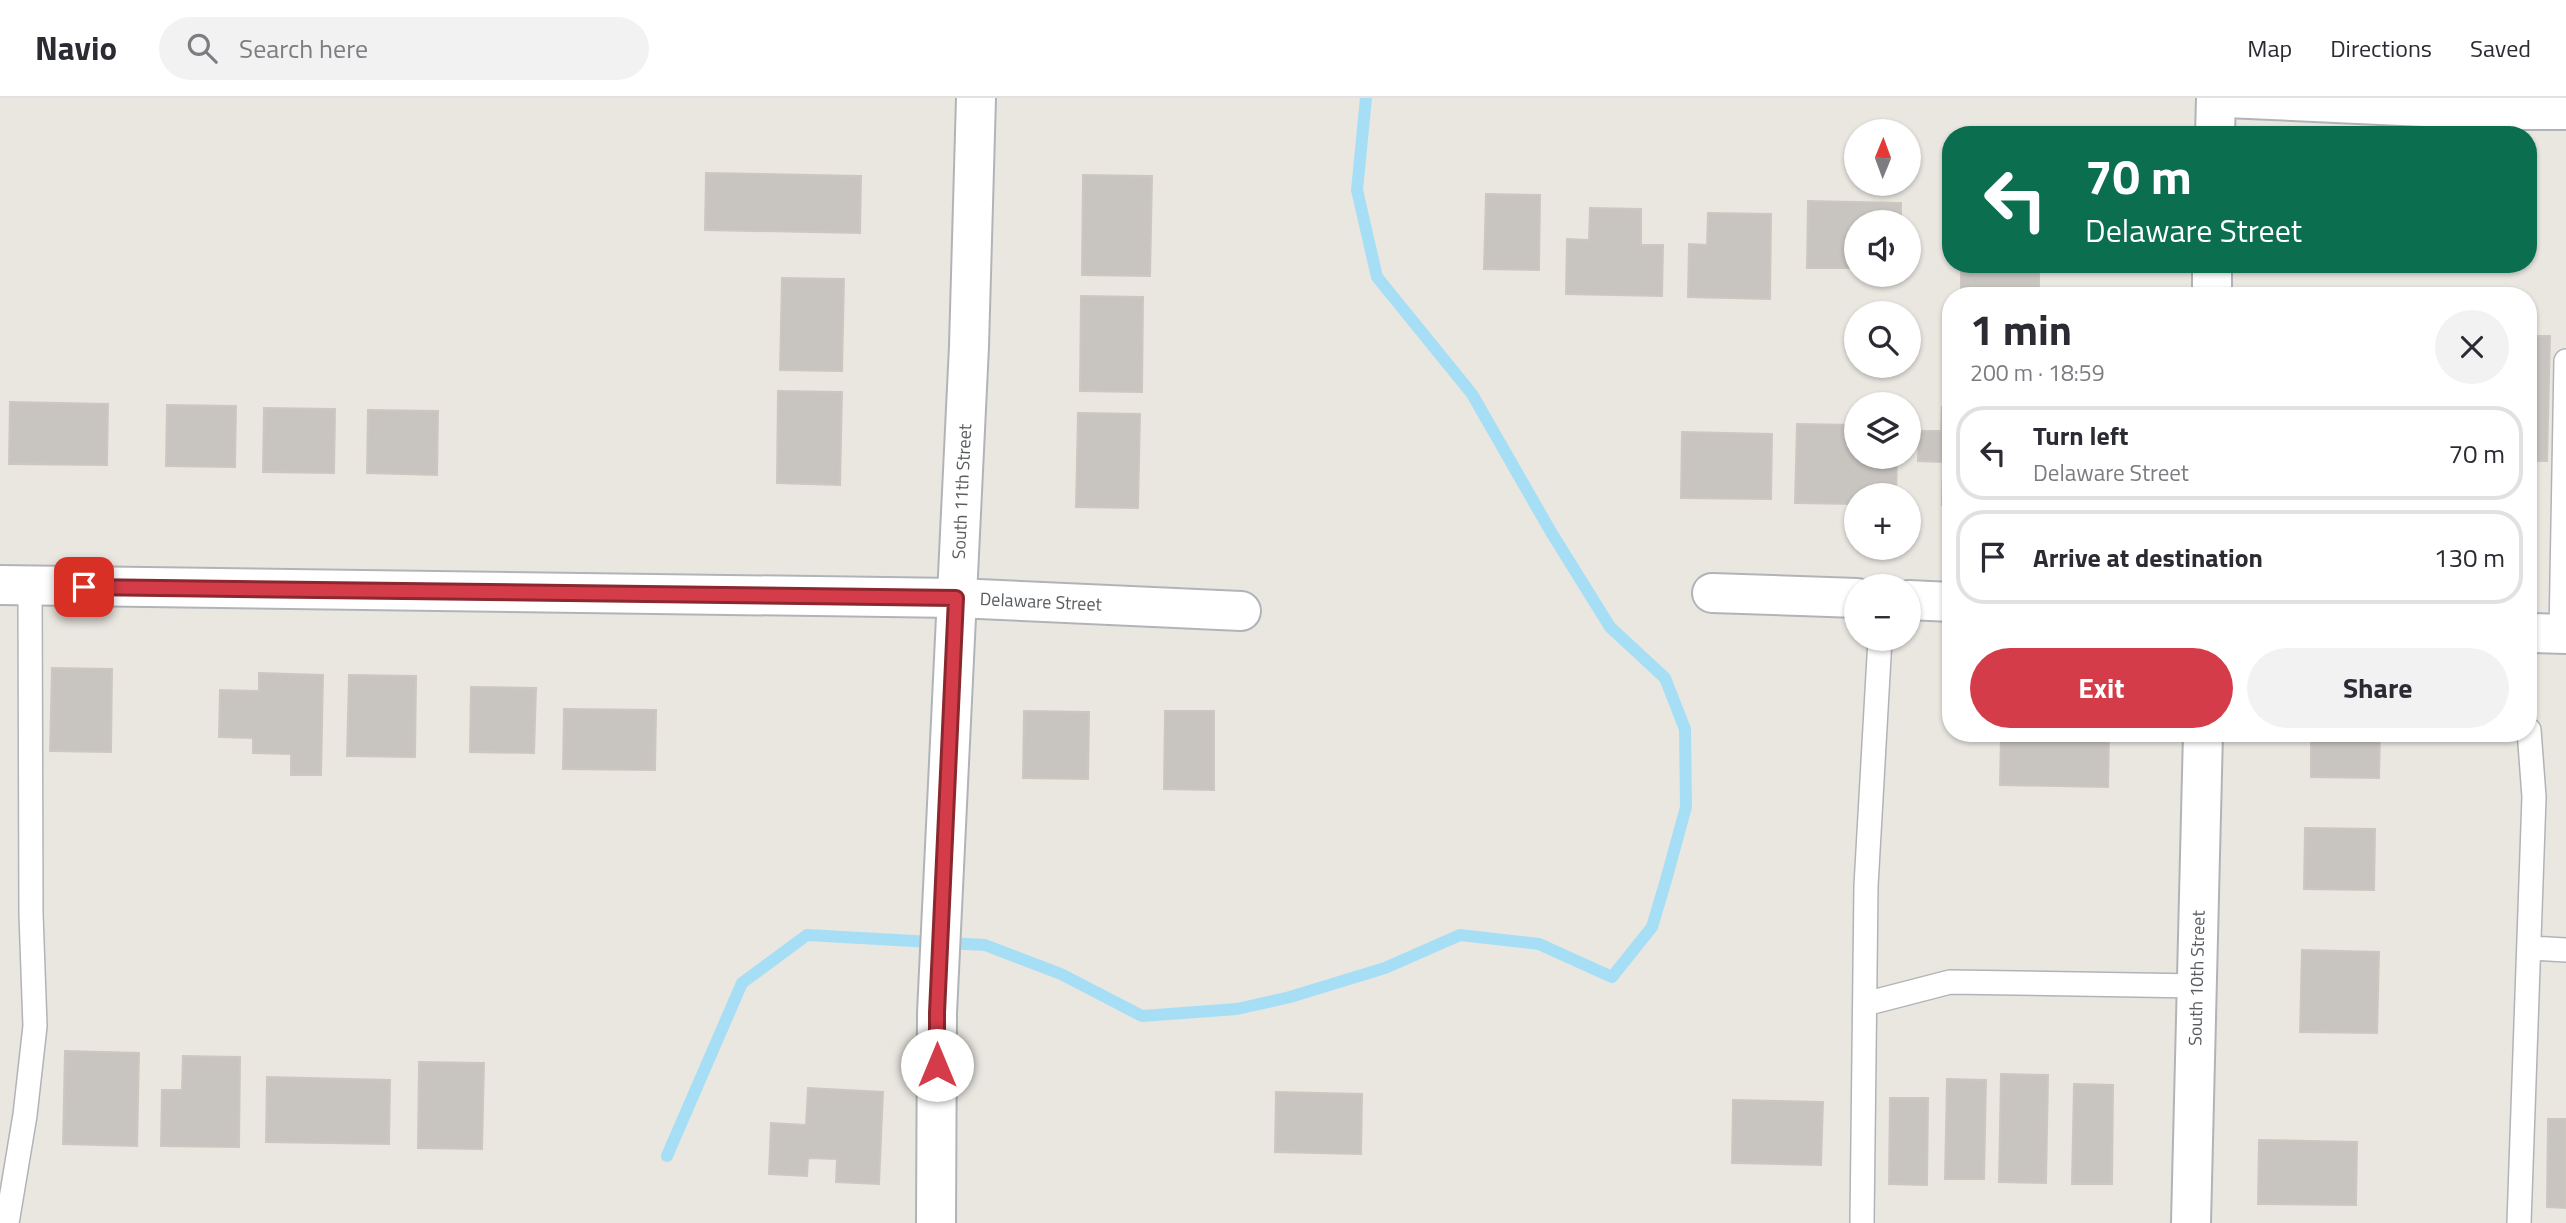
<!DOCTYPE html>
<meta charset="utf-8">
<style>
:root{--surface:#fff;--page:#f2f2f3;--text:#2b2b33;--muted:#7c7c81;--line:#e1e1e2;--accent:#d53c49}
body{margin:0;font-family:"Titillium Web",sans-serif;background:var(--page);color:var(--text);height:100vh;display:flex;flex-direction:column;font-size:26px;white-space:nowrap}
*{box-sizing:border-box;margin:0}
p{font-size:23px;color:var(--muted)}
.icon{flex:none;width:38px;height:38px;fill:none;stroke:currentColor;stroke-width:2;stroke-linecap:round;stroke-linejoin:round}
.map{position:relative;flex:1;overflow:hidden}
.panel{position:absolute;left:1942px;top:189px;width:595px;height:455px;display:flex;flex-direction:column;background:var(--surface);border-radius:28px;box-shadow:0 2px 5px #0004}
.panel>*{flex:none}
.top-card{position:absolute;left:1942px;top:28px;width:595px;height:147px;border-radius:28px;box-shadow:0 2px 5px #0004;background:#0b6e4f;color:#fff;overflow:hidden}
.needle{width:46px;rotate:1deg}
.tools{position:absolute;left:1844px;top:21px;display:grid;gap:14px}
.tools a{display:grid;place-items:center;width:77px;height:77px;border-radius:50%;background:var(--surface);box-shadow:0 2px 5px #0004;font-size:35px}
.pin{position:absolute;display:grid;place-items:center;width:60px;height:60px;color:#fff;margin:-30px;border-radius:14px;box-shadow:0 4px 10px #0006}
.me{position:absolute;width:77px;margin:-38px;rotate:0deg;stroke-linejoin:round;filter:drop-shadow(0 0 5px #0008)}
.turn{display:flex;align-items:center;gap:24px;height:147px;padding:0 28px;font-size:32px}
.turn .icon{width:91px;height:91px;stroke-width:2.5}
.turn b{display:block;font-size:49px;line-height:60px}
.round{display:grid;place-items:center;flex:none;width:74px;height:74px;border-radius:37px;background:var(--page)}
.overview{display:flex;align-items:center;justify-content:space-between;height:119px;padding:0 28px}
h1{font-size:42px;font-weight:700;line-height:52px}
.button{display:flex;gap:14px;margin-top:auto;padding:14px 28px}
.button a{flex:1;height:80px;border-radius:42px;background:var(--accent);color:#fff;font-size:28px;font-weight:700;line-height:80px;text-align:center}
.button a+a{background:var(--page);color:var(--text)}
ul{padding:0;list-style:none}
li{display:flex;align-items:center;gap:21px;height:94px;margin:0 14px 10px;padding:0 14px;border:4px solid var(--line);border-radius:28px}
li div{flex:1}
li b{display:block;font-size:26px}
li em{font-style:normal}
header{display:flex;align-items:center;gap:42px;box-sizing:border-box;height:98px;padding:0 35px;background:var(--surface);border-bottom:2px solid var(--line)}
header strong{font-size:33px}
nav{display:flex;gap:38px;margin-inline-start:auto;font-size:24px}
.search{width:490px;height:63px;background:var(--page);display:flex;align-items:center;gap:18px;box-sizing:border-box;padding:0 24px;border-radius:38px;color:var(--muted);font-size:26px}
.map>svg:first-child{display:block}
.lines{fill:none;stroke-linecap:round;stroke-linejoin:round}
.stream{stroke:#a6dff5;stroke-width:12}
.building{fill:#c8c4c0;stroke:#cec7c0;stroke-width:2}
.service-casing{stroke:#b1b4b7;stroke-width:26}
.minor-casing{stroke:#b1b4b7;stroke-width:42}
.tertiary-casing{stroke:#b1b4b7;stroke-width:42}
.service{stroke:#fff;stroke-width:23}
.minor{stroke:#fff;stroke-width:38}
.tertiary{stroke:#fff;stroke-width:38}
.route-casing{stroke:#8a272f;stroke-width:18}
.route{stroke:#d53c49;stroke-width:12}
.labels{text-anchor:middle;stroke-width:5;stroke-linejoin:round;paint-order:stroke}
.street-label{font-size:18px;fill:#595d60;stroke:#fff}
</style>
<header>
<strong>Navio</strong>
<div class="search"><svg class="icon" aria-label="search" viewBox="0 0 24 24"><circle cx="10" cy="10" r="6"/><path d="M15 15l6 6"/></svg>Search here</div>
<nav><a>Map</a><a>Directions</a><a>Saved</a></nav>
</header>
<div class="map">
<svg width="2566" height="1125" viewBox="0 0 2566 1125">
<rect width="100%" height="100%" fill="#eae7e1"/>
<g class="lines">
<!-- stream -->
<path class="stream" d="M667 1058 742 885 807 837 985 847 1061 876 1142 918 1237 911 1290 899 1385 870 1460 837 1539 846 1612 879 1652 829 1666 782 1686 709 1685 631 1665 580 1610 529 1551 434 1472 296 1377 179 1357 92 1366 0"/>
</g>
<!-- building -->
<path class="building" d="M706 75 861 78 860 135 705 132Z
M1083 77 1152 78 1150 178 1082 177Z
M1486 96 1540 97 1539 172 1484 171Z
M1808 103 1901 105V124H1857V170H1807Z
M1590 110 1641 111V147H1663L1662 198 1566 196 1567 141 1589 142Z
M1708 115 1771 116 1770 201 1688 199 1689 146 1707 147Z
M1961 166H2039V198H1961Z
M782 180 844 181 842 273 780 272Z
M1081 198 1143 199 1142 294 1080 293Z
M2529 238H2550L2547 363H2529Z
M778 293 842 294 840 387 777 385Z
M10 304 108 306 107 367 9 366Z
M167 307 236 308 235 369 166 368Z
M1942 309H1951V407H1942L1943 364 1918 363 1919 333H1941Z
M264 310 335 311 334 375 263 374Z
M368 312 438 313 437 377 367 375Z
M1078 315 1140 316 1138 410 1076 409Z
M1797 326 1857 327V359H1897L1896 397H1857V406L1795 405Z
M1682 334 1772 336 1771 401 1681 400Z
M52 570 112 571 111 654 50 653Z
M259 575 323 577 321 677H291V656L253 655V640L219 639 220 592 259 593Z
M349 577 416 578 415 659 347 658Z
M471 589 536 590 534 655 470 654Z
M564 611 656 612 655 672 563 671Z
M1024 613 1089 614 1088 681 1023 680Z
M1165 613H1214V692L1164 691Z
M2311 635H2380L2379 680 2311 679Z
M2001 637 2109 639 2108 689 2000 687Z
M2305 730 2375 731 2374 792 2304 791Z
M2302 852 2379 854 2377 935 2300 934Z
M65 953 139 955 137 1048 63 1046Z
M183 958 240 959 239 1049 161 1048 162 992H182Z
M419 964 484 965 482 1051 418 1050Z
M2001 976 2048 977 2046 1085 1999 1084Z
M267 979 390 982 389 1046 266 1044Z
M1947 981 1986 982 1984 1081H1945Z
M2074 986 2113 987 2112 1086H2072Z
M808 990 883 994 879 1086 836 1084 837 1061 808 1060 807 1078 769 1076 771 1025 806 1027Z
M1276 994 1362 996 1361 1056 1275 1054Z
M1890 1000H1928L1927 1087 1889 1086Z
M1733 1002 1823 1004 1821 1067 1732 1065Z
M2548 1021H2566V1110L2547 1109Z
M2259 1042 2357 1044 2356 1107 2258 1106Z"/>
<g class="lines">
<!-- service casing -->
<g class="service-casing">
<path id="service" d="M2561 536 2566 263
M2529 850 2566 852
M1865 906 1950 884 2197 888
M7 1125 25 1017 35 928 31 816 30 488
M1862 1125 1866 788 1880 541
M2519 1125 2534 699 2529 632"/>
</g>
<!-- minor casing -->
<g class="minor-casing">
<g id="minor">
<path id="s1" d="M0 487 956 500 1241 513"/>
<path d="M1712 495 1857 500"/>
<path d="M1909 502 1951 504"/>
<path d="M2529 535 2566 536"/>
<path id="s2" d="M936 1125 937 915 969 248 976 0"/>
</g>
</g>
<!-- tertiary casing -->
<g class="tertiary-casing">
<g id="tertiary">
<path d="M2227 0 2489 12H2566"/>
<path d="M2215 37 2216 0"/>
<path d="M2212 198V166"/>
<path id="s3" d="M2191 1125 2203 635"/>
</g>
</g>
<!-- service -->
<use href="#service" class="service"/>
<!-- minor -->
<use href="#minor" class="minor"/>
<!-- tertiary -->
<use href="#tertiary" class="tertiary"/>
</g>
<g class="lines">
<!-- route casing -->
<g class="route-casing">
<path id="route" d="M84 489 956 500 937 915V967"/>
</g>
<!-- route -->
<use href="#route" class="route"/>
</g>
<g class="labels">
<!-- street labels -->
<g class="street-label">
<text dy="6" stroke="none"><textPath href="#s2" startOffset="732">South 11th Street</textPath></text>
<text dy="6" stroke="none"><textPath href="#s1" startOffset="1041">Delaware Street</textPath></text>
<text dy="6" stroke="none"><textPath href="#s3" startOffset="245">South 10th Street</textPath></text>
</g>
</g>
</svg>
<div class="tools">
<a><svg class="needle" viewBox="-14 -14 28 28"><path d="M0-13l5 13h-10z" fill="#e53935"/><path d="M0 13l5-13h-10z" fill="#7c7c81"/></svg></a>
<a><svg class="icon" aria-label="sound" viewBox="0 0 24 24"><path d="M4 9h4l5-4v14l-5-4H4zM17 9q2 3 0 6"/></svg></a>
<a><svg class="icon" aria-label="search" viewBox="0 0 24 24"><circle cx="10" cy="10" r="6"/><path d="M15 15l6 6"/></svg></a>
<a><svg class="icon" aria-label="layers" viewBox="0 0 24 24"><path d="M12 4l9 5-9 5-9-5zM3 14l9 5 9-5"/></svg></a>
<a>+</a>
<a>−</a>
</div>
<div class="pin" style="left:84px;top:489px;background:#d93025"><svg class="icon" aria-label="arrive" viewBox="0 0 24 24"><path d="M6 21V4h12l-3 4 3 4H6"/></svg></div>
<svg class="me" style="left:937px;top:967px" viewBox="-20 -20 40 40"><circle r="19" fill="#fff"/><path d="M0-13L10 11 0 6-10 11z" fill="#d53c49"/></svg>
<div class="top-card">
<div class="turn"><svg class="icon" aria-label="left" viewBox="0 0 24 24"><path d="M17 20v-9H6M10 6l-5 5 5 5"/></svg><div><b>70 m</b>Delaware Street</div></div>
</div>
<section class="panel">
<div class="overview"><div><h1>1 min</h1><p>200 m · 18:59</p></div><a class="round"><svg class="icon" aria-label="close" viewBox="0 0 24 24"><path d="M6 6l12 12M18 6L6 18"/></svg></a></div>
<ul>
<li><svg class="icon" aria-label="left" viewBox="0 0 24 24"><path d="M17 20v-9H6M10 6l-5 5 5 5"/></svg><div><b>Turn left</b><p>Delaware Street</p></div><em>70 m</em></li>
<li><svg class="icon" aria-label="arrive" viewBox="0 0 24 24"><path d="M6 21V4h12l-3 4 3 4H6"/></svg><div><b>Arrive at destination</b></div><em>130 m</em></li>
</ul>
<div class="button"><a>Exit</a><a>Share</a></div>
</section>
</div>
